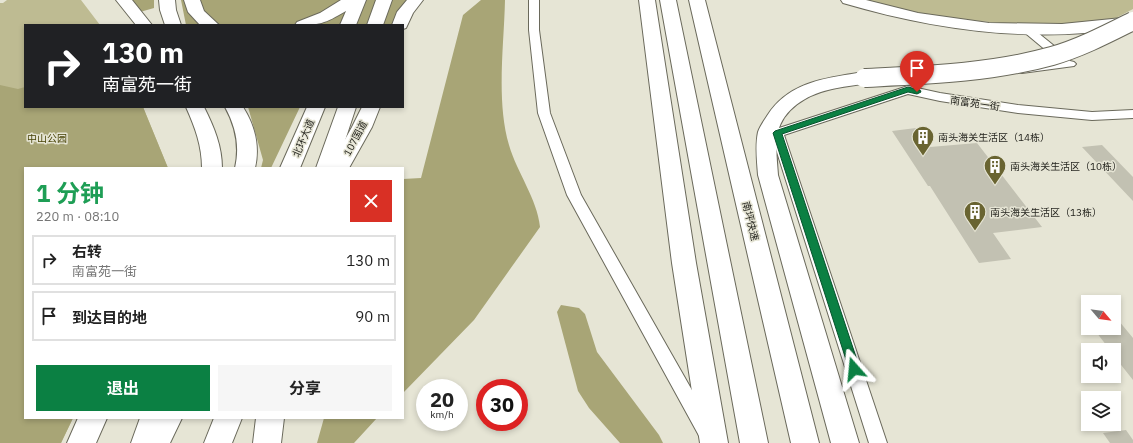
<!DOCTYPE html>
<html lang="zh">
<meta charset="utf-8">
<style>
:root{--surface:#fff;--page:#f6f6f6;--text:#222;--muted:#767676;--line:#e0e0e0;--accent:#0b8043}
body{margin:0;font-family:"IBM Plex Sans","Noto Sans SC",sans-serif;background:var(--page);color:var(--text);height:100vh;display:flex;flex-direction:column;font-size:15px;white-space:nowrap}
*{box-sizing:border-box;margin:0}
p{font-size:13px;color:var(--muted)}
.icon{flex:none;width:22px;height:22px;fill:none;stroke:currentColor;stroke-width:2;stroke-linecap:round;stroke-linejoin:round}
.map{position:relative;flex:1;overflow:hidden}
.sheet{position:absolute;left:24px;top:167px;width:380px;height:252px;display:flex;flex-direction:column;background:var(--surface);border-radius:0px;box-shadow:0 2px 6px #0003}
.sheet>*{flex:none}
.guide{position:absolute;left:24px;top:24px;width:380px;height:84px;border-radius:0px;box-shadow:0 2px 6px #0003;background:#202124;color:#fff;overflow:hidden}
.needle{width:26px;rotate:119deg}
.buttons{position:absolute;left:1081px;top:295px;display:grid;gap:8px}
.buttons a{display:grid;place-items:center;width:40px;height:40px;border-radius:0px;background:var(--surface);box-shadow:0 2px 6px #0003;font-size:20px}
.speed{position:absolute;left:416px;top:379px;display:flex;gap:8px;font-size:20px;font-weight:700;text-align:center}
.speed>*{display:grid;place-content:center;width:52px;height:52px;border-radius:50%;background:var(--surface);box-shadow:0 2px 6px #0003;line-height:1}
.speed small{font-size:10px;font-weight:400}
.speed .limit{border:6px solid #d22;background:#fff;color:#111}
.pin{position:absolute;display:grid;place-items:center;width:34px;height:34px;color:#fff;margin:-41px -17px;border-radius:50% 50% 50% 0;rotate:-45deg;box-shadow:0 0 4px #0007}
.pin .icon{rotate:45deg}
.me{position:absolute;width:44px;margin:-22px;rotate:342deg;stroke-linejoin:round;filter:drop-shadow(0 0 3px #0008)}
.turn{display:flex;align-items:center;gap:14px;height:84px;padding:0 12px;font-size:18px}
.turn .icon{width:52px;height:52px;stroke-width:2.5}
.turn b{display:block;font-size:28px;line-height:34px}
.round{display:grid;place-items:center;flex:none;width:42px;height:42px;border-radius:0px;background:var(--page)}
.head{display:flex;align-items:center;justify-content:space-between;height:68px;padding:0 12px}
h1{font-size:24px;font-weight:700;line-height:30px;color:#1e9e55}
.cta{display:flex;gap:8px;margin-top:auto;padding:8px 12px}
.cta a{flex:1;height:46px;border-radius:0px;background:var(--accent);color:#fff;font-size:16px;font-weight:700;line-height:46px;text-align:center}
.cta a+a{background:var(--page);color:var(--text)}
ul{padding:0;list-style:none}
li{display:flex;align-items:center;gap:12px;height:50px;margin:0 8px 6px;padding:0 4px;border:2px solid var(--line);border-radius:0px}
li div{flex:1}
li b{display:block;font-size:15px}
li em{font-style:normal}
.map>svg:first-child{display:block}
.green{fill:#bebb92}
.forest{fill:#a8a576}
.building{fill:#c2c1b2}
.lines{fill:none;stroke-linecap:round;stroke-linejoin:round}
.street-casing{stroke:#6a695b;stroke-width:2}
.primary-casing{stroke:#6a695b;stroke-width:2}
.highway-casing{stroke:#6a695b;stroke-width:2}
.street{fill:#fff;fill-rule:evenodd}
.primary{fill:#fff;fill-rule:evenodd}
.highway{fill:#fff;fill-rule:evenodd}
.highway-bridge-casing{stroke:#6a695b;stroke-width:20;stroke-linecap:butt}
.highway-bridge{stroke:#fff;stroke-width:18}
.route{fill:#0b8043;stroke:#07532c}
.labels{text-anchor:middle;stroke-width:3;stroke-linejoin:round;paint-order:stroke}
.street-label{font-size:10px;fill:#25251f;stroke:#e6e5d5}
.poi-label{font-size:10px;fill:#25251f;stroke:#e6e5d5;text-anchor:start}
.park-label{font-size:10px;fill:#474205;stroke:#e6e5d5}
</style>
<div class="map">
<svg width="1133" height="443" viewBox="0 0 1133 443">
<rect width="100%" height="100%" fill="#e6e5d5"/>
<!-- green -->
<path class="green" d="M7 0H81L100 25H25V107H143L168 168H25V418H73L61 443H0V3H3Z
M862 0H1133V9L1116 18 1088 23 1059 25 1011 24 937 17 906 11Z"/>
<!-- forest -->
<path class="forest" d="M130 0H154V8L140 12Z
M181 0H409L394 25H186Z
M481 0H505C504 46 496 101 509 145 517 173 537 198 540 227L474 320 403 393V179L421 178 463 15Z
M0 85 18 89 25 87V107H143L168 168H25V418H73L61 443H0Z
M248 107H300L271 168H261L263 160Z
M561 305 579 308 585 314 597 352 659 435 663 443H620L589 408 578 391 557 312Z
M324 418H377L354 443H317Z"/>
<!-- building -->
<path class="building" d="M916 128 930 147 977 143 1042 227 993 233 1011 259 979 263 930 186H928L892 131Z
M1102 145 1133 177V201L1082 147Z
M1114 315 1133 338V380L1114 356V350H1110L1093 328H1114Z
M1126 430 1133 440V443H1110L1103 433Z"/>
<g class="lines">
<!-- street casing -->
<g class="street-casing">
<path id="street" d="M529 0H539V30L550 113 581 195 722 443H703L567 195 538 113 529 30Z
M1028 27 1032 28 1069 58 1070 61 1074 62 1076 64 1074 66 1022 73 1018 72 1016 70 1018 68 1022 67 1060 62 1024 32 1023 30 1024 28Z
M908 86 940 93 1018 105 1092 112 1133 110V118L1092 120 1018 113 940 101 908 94 784 135 887 443H869L771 133 773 130Z"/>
</g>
<!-- primary casing -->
<g class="primary-casing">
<path id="primary" d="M184 0H200L204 11 219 25H200L188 12Z
M341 0H366L356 25H340L346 11C324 24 320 25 295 25L297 22 320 13Z
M376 0H392L383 25H367Z
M307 107H325L300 168H280Z
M338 107H356L336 168H316Z
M153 418H182L170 443H141Z
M256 418H284L281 443H253Z"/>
</g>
<!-- highway casing -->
<g class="highway-casing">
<path id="highway" d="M116 0H132L152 25H136Z
M159 0H175L176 10 181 25H165L160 10Z
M407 0H423L413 13 406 28 403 29V25H392L397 12Z
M639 0H655L696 263 728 443H700L672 263Z
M660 0H676L768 443H740Z
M689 0H705L819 443H791Z
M841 0H866L918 13 989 23 1062 24 1132 17 1133 27C1035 44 938 31 843 3Z
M864 72 870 74 873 78 870 82C856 86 842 86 828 90 807 95 783 109 778 132 775 146 777 161 778 175L859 443H831L758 175C757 161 755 146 758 132 760 126 764 121 767 116 789 81 827 78 864 72Z
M186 107H204C214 127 222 146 222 168H202C202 146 195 127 186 107Z
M225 107H243C255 126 260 146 255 168H235C240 146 236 127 225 107Z
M362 107H380L372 127 349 168H329L352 127Z
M78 418H107L96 443H67Z
M140 418H168L159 443H131Z
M214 418H242L232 443H204Z"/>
</g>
<!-- street -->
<use href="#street" class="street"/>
<!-- primary -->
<use href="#primary" class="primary"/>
<!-- highway -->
<use href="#highway" class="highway"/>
<!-- highway-bridge casing -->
<g class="highway-bridge-casing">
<path id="highway-bridge" d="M864 78C927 75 991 73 1052 56 1080 48 1107 34 1133 21"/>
</g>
<!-- highway-bridge -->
<use href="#highway-bridge" class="highway-bridge"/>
</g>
<!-- route -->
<path class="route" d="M908 87 920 90 921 92 917 94 908 92 782 134 860 369 858 373 854 374 850 373 849 369 773 133 775 131Z"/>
<!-- icons -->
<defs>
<g id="building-pin" transform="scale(1.15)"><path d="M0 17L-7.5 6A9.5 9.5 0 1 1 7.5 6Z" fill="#696431" stroke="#e6e5d5"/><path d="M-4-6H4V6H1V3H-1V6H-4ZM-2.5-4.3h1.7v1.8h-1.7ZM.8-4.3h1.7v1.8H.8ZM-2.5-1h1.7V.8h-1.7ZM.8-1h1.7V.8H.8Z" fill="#fff"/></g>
</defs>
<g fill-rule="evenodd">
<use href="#building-pin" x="923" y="137"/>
<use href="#building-pin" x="995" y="166"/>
<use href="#building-pin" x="975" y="212"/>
</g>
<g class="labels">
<!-- street labels -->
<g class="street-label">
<text transform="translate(975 103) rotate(8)" y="4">南富苑一街</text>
<text transform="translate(303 138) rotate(-67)" y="4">北环大道</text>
<text transform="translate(355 138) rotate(-62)" y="4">107国道</text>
<text transform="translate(751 221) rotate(76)" y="4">南坪快速</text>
</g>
<!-- poi labels -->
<g class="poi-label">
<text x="938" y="141">南头海关生活区（14栋）</text>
<text x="1010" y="170">南头海关生活区（10栋）</text>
<text x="990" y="216">南头海关生活区（13栋）</text>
</g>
<!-- park labels -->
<g class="park-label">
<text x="47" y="142">中山公园</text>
</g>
</g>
</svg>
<div class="buttons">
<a><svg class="needle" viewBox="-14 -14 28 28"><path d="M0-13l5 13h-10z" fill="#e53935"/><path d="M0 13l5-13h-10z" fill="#767676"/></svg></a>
<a><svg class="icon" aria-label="sound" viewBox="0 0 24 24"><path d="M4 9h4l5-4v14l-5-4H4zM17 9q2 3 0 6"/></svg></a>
<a><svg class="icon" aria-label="layers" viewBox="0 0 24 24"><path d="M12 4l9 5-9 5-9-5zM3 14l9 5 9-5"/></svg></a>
</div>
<div class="speed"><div>20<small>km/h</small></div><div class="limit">30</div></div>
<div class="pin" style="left:917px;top:92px;background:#d93025"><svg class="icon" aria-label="arrive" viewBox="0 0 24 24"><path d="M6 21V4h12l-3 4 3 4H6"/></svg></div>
<svg class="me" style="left:854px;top:369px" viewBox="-20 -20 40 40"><path d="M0-17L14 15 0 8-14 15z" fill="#0b8043" stroke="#fff" stroke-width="4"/></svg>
<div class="guide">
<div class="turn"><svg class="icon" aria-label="right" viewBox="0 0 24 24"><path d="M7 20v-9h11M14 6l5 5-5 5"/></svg><div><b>130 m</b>南富苑一街</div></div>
</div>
<section class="sheet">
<div class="head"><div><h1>1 分钟</h1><p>220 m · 08:10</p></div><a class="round" style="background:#d93025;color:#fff"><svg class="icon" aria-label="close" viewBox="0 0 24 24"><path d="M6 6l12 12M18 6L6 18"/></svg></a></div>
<ul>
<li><svg class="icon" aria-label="right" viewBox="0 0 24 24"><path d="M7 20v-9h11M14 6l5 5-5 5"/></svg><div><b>右转</b><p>南富苑一街</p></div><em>130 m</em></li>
<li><svg class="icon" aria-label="arrive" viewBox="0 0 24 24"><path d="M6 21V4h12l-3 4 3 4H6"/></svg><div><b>到达目的地</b></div><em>90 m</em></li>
</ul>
<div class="cta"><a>退出</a><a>分享</a></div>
</section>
</div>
